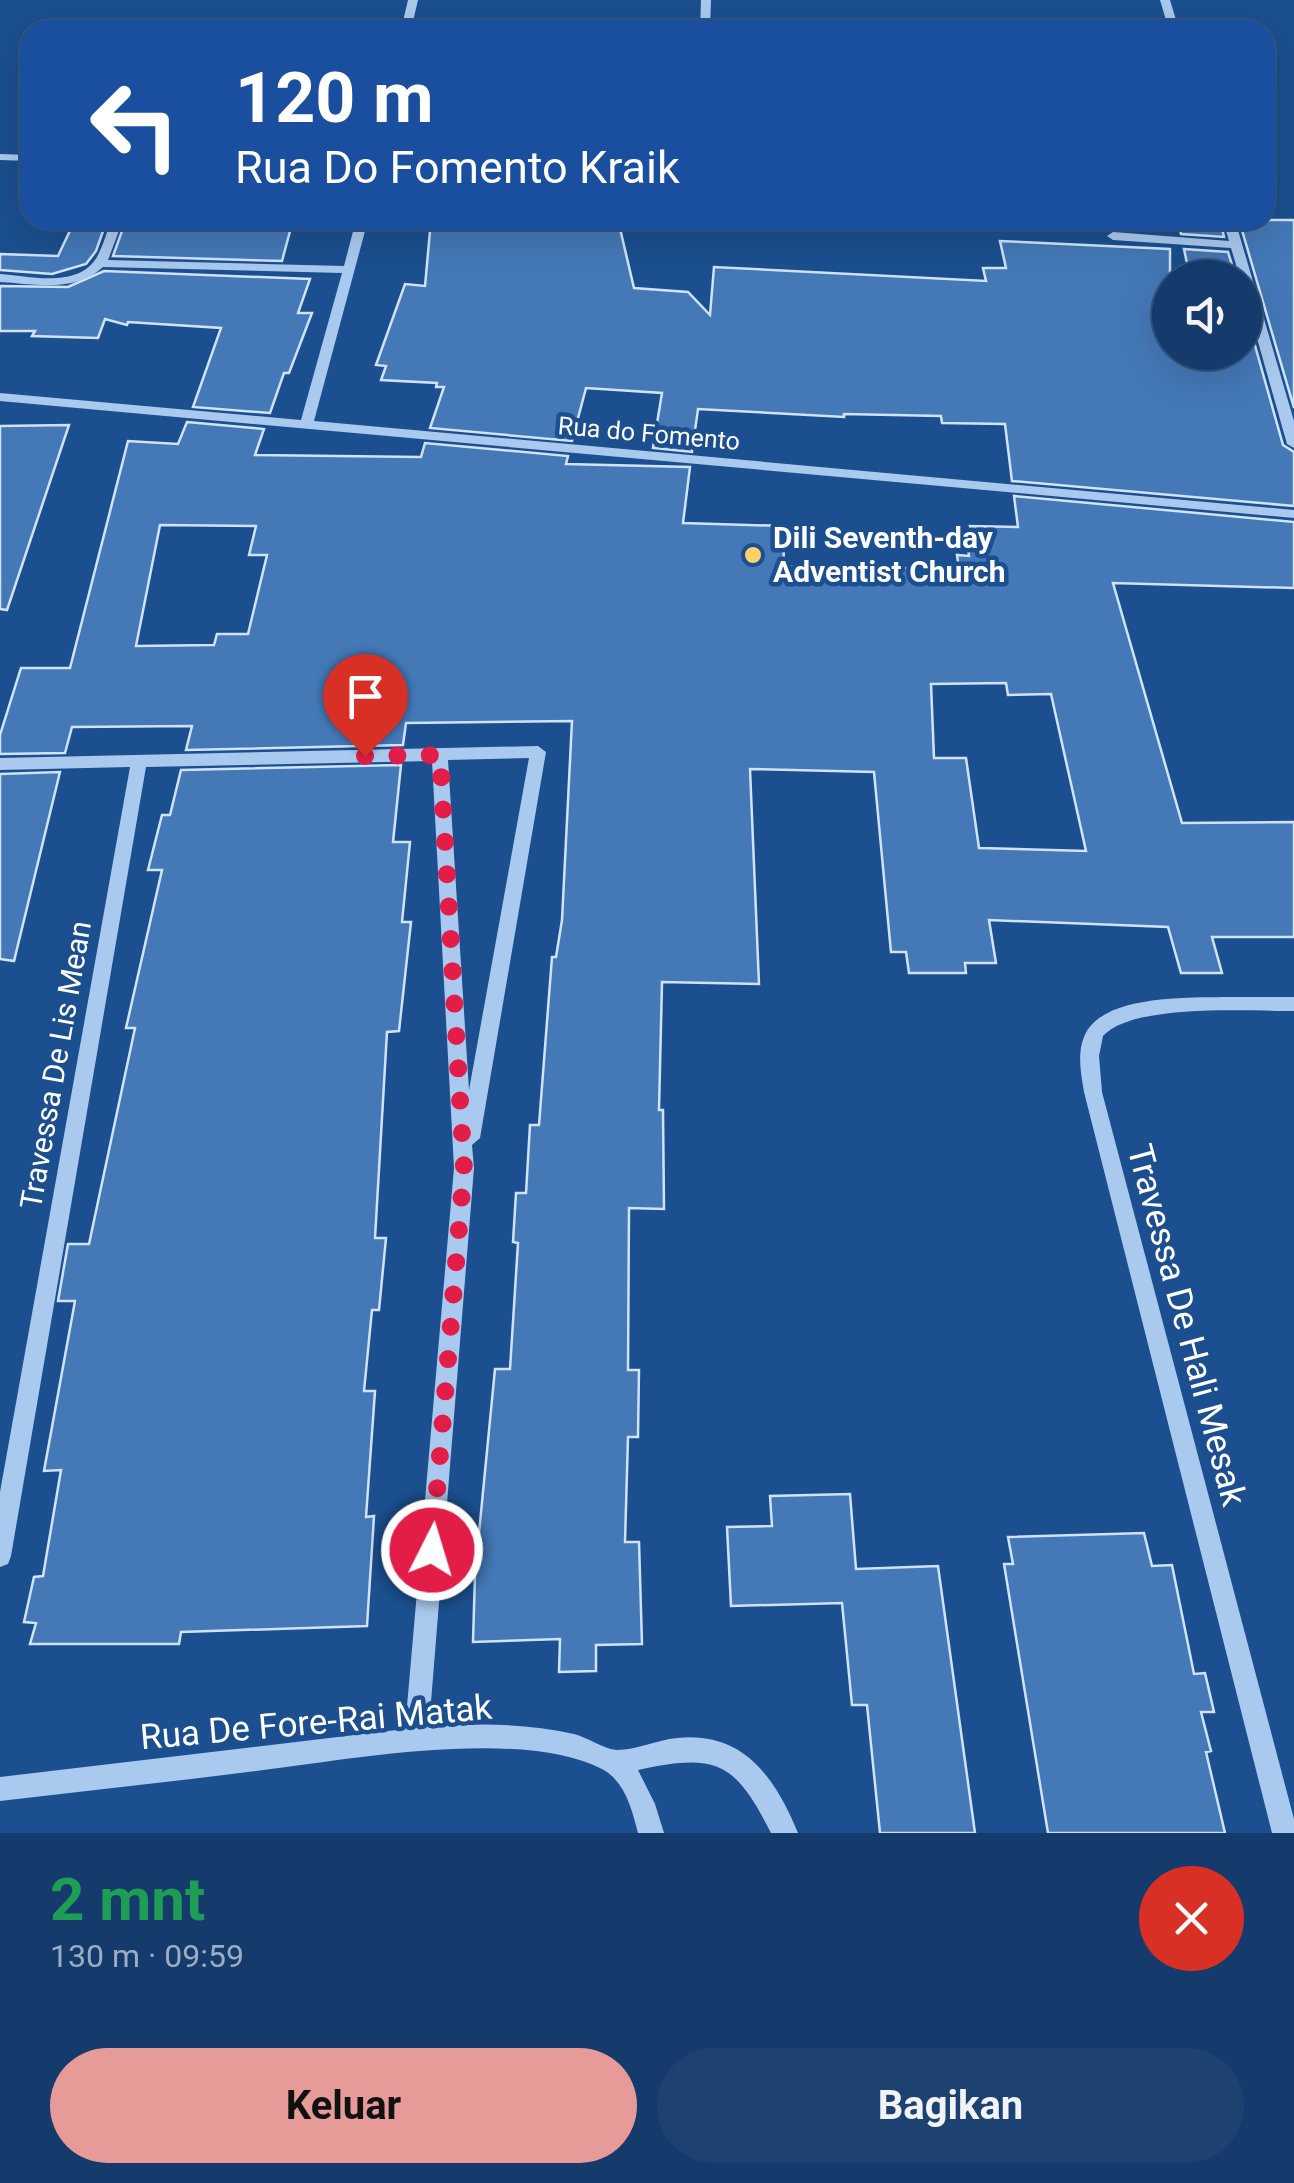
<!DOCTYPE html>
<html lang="id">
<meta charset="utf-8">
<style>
:root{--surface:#143b6b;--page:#1d4271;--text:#f1f3f6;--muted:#9dadc1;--line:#33557e;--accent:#e69b98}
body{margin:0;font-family:Roboto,sans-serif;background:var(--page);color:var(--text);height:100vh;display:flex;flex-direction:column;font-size:38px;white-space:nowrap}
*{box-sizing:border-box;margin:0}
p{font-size:32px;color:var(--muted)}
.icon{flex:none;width:55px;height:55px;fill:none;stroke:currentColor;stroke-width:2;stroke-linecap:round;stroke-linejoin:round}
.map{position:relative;height:1833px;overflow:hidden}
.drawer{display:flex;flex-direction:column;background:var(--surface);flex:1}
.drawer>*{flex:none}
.guide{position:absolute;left:20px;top:20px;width:1255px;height:210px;border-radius:30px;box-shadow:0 10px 40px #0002,0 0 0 2px var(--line);background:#1a4fa0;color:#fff;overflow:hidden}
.tools{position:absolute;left:1152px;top:260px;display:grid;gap:20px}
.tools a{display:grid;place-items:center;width:110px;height:110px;border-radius:50%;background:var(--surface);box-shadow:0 10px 40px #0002,0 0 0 2px var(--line);font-size:50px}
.pin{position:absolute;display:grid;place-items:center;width:85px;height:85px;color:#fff;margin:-102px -42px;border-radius:50% 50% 50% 0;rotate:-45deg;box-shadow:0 0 10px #0007}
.pin .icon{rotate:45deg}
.me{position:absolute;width:110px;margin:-55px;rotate:5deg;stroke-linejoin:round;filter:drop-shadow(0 0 8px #0008)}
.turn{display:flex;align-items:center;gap:35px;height:210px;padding:0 50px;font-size:45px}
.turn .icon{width:130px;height:130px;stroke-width:2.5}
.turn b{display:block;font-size:70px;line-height:85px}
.round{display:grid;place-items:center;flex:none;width:105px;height:105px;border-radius:52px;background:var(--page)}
.headline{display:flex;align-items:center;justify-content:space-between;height:170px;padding:0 50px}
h1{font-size:60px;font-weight:700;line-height:75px;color:#1e9e55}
.action{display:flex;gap:20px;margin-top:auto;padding:20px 50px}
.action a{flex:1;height:115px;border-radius:60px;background:var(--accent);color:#111;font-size:40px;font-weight:700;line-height:115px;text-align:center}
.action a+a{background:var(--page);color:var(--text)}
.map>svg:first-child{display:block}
.building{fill:#4478b7;stroke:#cfe3fa;stroke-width:2.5;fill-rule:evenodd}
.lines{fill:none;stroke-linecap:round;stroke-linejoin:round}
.minor{fill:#a9c9ee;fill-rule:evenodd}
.route{stroke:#e11d48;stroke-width:18;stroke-dasharray:0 32.4}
.poi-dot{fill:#ffd166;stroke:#1b4f8f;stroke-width:4}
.labels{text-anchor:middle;stroke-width:9;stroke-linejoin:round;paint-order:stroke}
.far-street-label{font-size:25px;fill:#fff;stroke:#1b4f8f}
.poi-label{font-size:30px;font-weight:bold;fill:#fff;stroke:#1b4f8f;text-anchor:start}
.street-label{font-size:30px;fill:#fff;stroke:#1b4f8f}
.near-street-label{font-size:35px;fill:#fff;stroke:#1b4f8f}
</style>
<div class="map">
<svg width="1294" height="1833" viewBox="0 0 1294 1833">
<rect width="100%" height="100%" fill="#1b4f8f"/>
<!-- building -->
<path class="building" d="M75 220H107L96 251 86 264 52 274 0 270V254L58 256Z
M126 220H293L282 261 113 256Z
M431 220H618L634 288 688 292 710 315 714 267 986 281 983 268H1006L1000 241 1170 249V352H1245V310L1283 445 1294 452V506L1012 481 1005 424 942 423 941 416 844 414V417L698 409 692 452 653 448 662 393 586 388 572 441 430 428 444 387H436L437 383 381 380 386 366 376 365 405 284 425 286Z
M1178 220H1220L1224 237 1181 234Z
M1239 220H1294V408Z
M1184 249 1228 252 1236 278H1190Z
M104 271 310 279 298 313H312L289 373H284L270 413 193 407 221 328 128 322 127 325 105 319 98 338 32 336 35 331H0V286L68 287Z
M187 422 264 429 255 455 421 457 425 443 568 456 566 464 690 467 683 523 783 526 784 566 959 569 957 555 969 556 966 531H971L970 526 1018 527 1014 496 1294 522V588L1113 583 1182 823 1294 822V937H1212L1222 973H1181L1168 927 989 920 996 963H965L966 973H909L906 952H891L874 772 750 769 759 984 662 982 659 1110H663L664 1209 629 1208 628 1370H639L638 1437H628L625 1542H639L642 1644 596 1645V1671L559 1672 560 1639 473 1642 475 1574 495 1369H510L518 1243 513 1242 516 1193H526L530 1125H539L552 957H556L562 920 572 721 406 723 403 745 186 750 192 726 72 727 65 753 0 754V735L21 668H70L128 441 178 444ZM160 525 256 526 249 555H267L248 634H217L214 645 136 646ZM1006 683 1008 695 1051 694 1086 851 979 848 966 758H934L931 684Z
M69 425 7 610 0 609V426Z
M401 765 393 842H410L402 922H411L399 1031 387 1032 375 1238H386L379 1310H372L364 1391H375L366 1517 374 1516 367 1626 181 1632 179 1644H30L36 1623 24 1622 34 1577 43 1576 61 1470 44 1471 75 1301H58L68 1244H89L135 1028H126L162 870H148L162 815H170L181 770Z
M60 772 14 961 0 959V774Z
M850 1494 856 1569 938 1566 975 1833H880L867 1705H852L842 1603 731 1606 727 1527 772 1526 770 1496Z
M1144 1533 1152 1566 1172 1565 1194 1674 1205 1673 1214 1712H1201L1211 1751 1206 1752 1225 1833H1048L1004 1564H1013L1008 1537Z"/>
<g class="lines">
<!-- minor -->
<path class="minor" d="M408 0H418L411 30H401Z
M701 0H711L710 30H700Z
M1160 0H1170L1179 30H1169Z
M0 154 30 155V161L0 160Z
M111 220H123L108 260 344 266 356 220H368L314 421 1294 510V518L0 401V393L301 420 342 273 103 267C75 293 35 284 0 282V274C30 276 78 289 97 257 103 246 107 232 111 220Z
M1223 220H1235L1294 421V448L1287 444 1245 296V278H1240L1231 248 1113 240 1107 236 1113 232 1229 241Z
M538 746 546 752 480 1138 472 1145 474 1168 429 1727C477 1723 527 1723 574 1734 587 1737 603 1749 617 1750 636 1750 657 1740 677 1738 743 1731 775 1777 798 1833H771C735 1762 717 1753 638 1770L655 1804 664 1833H638C632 1810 625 1781 602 1769 520 1727 347 1760 256 1771 171 1782 85 1791 0 1801V1777L405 1729 454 1168 432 761 146 767 11 1556 8 1564 0 1567V1492L130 767 0 770V758ZM529 758 469 1090 448 760Z
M1222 997H1294V1011C1249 1011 1133 1003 1103 1036L1099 1056 1102 1092 1294 1819V1833H1272L1084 1092C1081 1074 1077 1054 1084 1037 1100 995 1185 998 1222 997Z"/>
</g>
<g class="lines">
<!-- route -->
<path class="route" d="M365 756 440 755 464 1168 432 1550"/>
</g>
<!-- markers -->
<circle class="poi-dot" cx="753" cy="555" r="10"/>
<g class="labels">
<!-- far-street labels -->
<g class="far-street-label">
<text transform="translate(649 433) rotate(5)" y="9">Rua do Fomento</text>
</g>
<!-- poi labels -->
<g class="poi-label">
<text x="773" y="548">Dili Seventh-day<tspan x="773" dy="34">Adventist Church</tspan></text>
</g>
<!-- street labels -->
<g class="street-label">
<text transform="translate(56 1065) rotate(-80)" y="10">Travessa De Lis Mean</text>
</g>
<!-- near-street labels -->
<g class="near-street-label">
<text transform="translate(1187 1325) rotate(75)" y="12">Travessa De Hali Mesak</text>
<text transform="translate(316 1722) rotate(-5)" y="12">Rua De Fore-Rai Matak</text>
</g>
</g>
</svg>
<div class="tools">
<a><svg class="icon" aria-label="sound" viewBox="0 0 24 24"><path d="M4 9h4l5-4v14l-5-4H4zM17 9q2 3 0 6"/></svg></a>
</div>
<div class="pin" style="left:365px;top:756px;background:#d93025"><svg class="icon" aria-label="arrive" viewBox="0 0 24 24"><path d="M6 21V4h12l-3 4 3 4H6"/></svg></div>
<svg class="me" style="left:432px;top:1550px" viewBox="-20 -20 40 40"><circle r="17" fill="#e11d48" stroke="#fff" stroke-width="3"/><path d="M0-11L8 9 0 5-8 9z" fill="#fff"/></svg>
<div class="guide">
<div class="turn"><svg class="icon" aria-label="left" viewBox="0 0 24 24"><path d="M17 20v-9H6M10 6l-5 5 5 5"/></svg><div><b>120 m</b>Rua Do Fomento Kraik</div></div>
</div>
</div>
<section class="drawer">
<div class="headline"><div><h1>2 mnt</h1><p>130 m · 09:59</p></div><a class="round" style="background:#d93025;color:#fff"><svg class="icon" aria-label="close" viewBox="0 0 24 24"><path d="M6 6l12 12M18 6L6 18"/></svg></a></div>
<div class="action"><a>Keluar</a><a>Bagikan</a></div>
</section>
